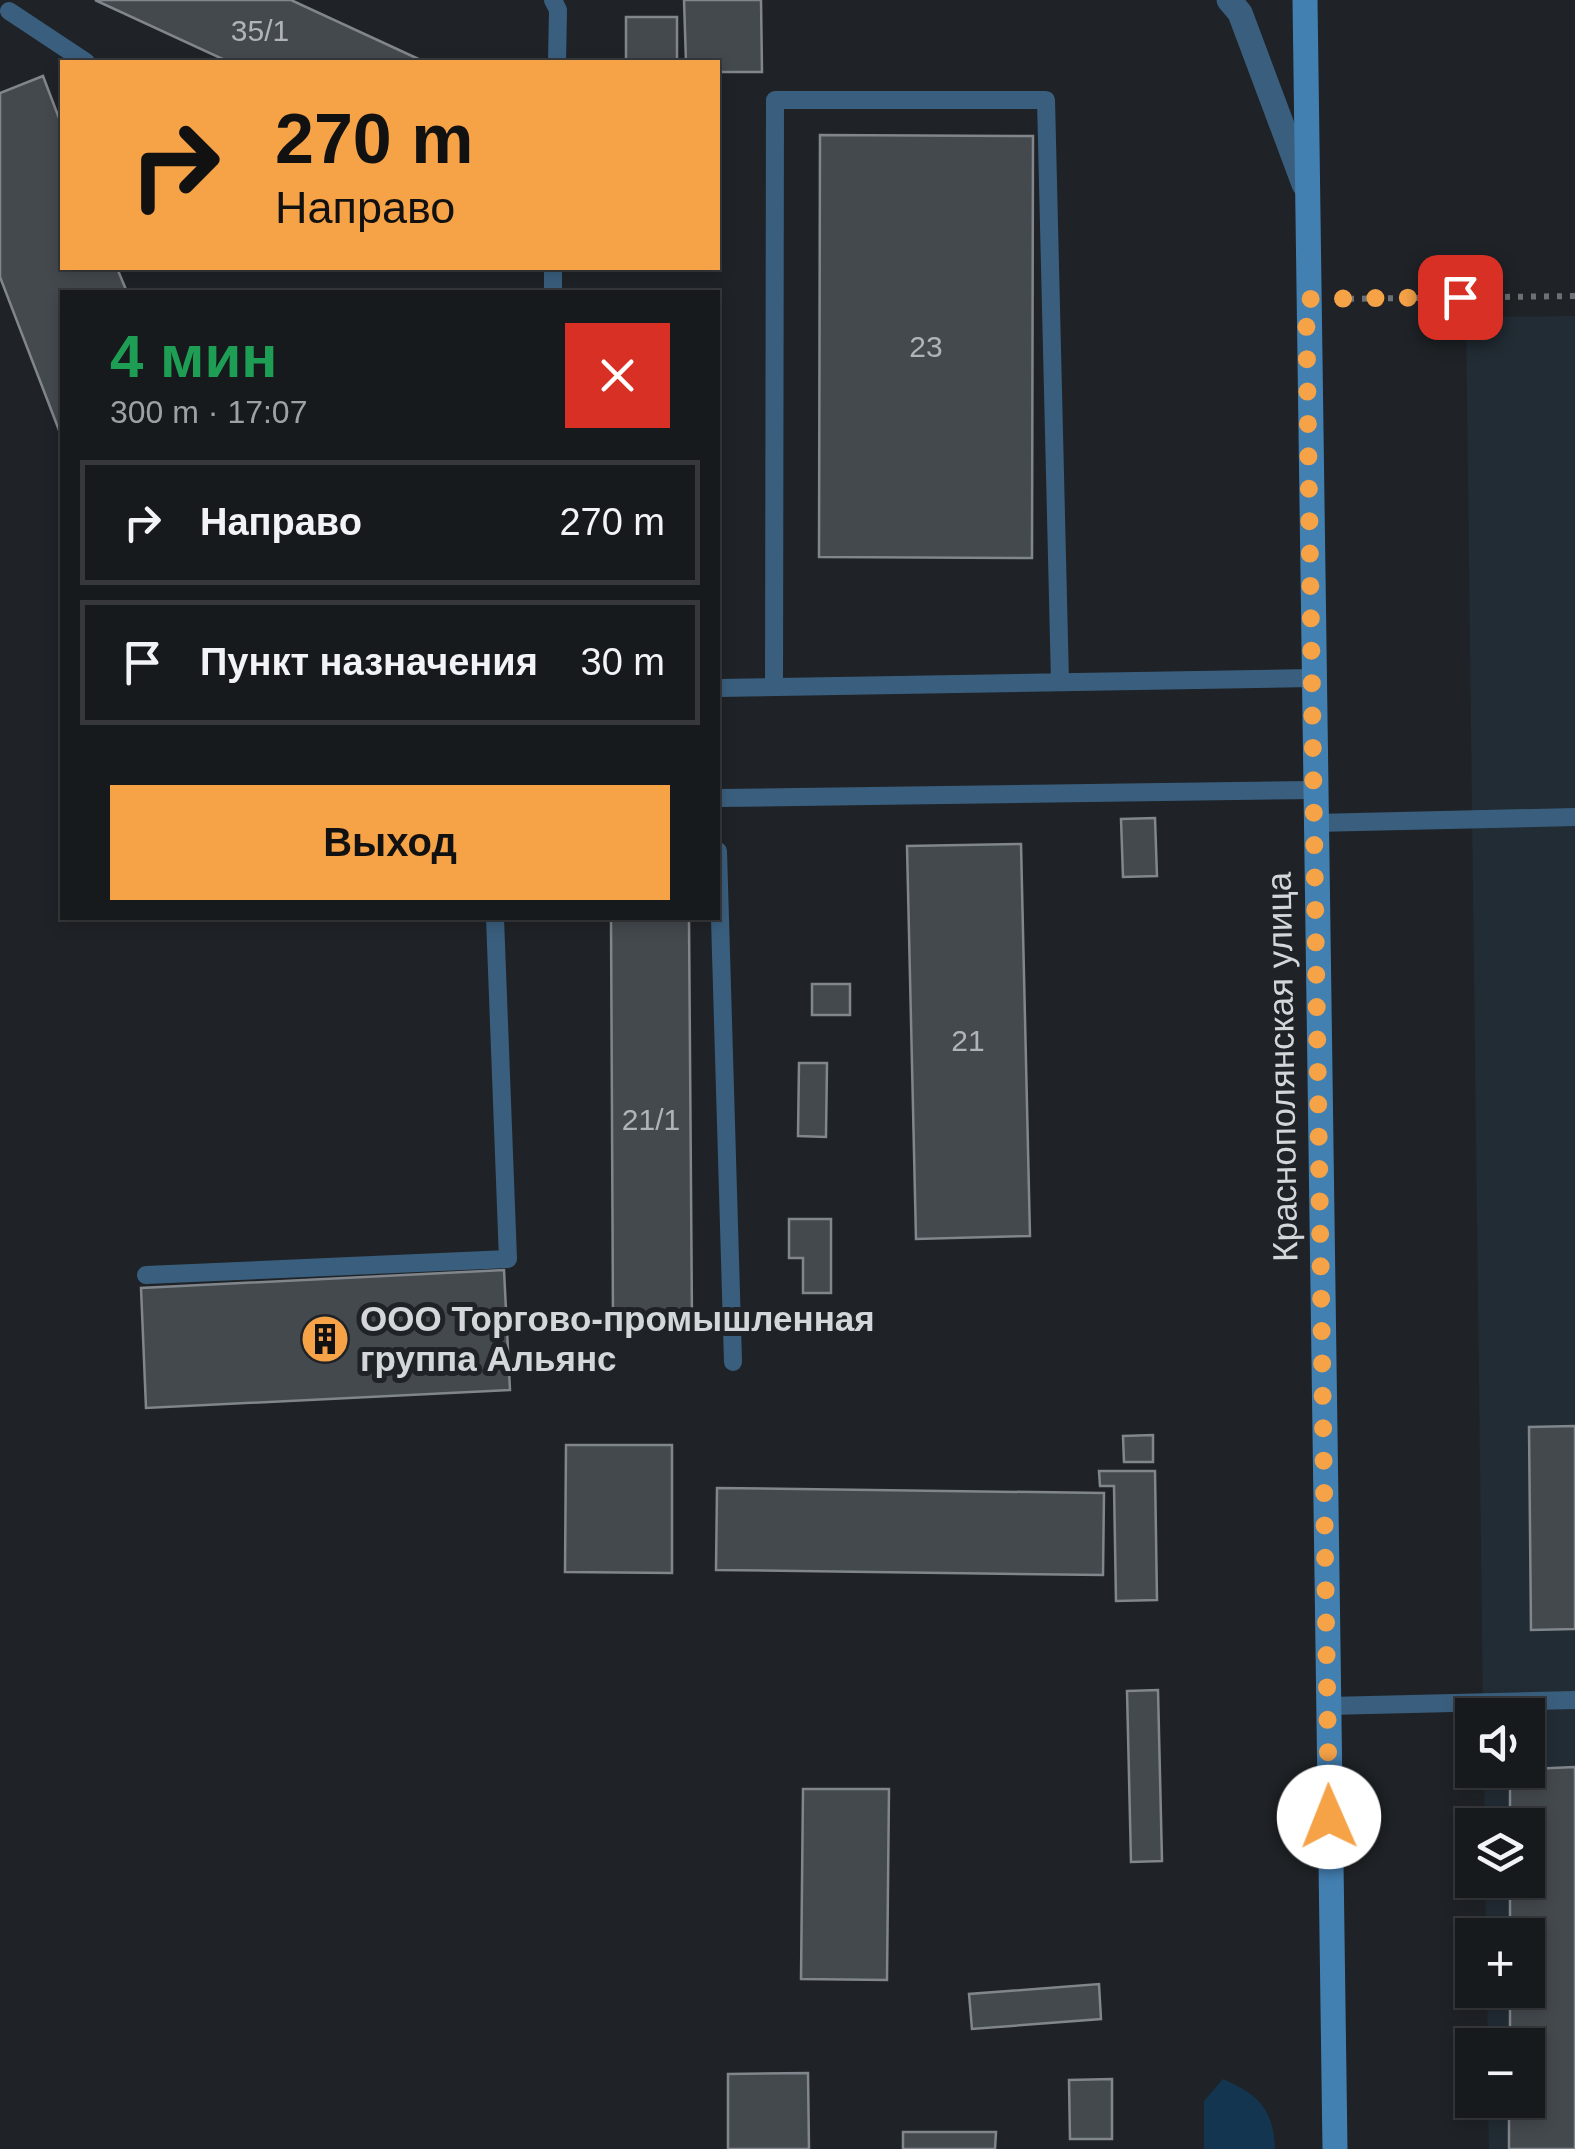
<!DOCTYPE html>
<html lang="ru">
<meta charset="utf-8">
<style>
:root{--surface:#171a1d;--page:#24272a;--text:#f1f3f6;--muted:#9ea1a4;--line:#36383b;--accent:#f6a247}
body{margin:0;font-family:Arial,sans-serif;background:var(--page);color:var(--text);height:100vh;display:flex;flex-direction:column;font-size:38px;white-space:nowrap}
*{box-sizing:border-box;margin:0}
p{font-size:32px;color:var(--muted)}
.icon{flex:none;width:55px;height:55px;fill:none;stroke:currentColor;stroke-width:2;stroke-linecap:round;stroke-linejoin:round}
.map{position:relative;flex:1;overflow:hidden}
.details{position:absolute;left:60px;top:290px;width:660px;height:630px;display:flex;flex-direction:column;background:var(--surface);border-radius:0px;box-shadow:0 5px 15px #0003,0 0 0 2px var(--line)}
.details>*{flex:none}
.top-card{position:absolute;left:60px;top:60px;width:660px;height:210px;border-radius:0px;box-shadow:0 5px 15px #0003,0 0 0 2px var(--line);background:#f6a247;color:#111;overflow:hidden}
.controls{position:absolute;left:1455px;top:1698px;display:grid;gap:20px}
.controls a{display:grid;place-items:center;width:90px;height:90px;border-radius:0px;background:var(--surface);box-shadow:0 5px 15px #0003,0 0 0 2px var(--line);font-size:50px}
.pin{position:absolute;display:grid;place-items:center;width:85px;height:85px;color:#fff;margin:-42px;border-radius:20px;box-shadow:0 5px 15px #0006}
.me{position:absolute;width:110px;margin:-55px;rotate:359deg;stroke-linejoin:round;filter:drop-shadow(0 0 8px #0008)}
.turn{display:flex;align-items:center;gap:35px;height:210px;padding:0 50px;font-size:45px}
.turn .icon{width:130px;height:130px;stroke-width:2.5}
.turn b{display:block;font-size:70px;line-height:85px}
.round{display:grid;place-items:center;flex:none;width:105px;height:105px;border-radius:0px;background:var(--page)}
.head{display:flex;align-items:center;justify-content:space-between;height:170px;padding:0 50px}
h1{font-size:60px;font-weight:800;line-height:75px;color:#1e9e55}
.action{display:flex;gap:20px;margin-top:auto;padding:20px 50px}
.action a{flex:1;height:115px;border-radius:0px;background:var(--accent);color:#111;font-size:40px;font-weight:800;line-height:115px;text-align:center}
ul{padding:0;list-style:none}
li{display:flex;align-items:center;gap:30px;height:125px;margin:0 20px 15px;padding:0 30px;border:5px solid var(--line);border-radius:0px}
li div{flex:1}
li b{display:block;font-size:38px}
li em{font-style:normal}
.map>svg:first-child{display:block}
.built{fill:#222c34}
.green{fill:#13354f}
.building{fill:#44494e;stroke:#80868b;stroke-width:2.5}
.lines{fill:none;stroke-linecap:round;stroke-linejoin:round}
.path{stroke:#6d7074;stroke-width:6;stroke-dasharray:5 8;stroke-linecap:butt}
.service{stroke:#3a5f7e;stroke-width:18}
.tertiary{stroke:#3a5f7e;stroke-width:25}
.secondary{stroke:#4380b2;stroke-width:25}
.route{stroke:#f6a247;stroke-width:18;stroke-dasharray:0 32.4}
.labels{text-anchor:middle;stroke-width:10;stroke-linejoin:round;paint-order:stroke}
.number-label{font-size:30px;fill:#b0b4b7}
.street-label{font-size:35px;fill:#d4d7da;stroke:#1f2327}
.poi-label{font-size:35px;font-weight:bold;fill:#d4d7da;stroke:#1f2327;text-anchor:start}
</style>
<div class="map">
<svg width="1575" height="2149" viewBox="0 0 1575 2149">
<rect width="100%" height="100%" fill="#1f2327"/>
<!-- built -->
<path class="built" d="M1575 316V2149H1489L1488 2100H1528V2045H1488L1487 1990H1528V1935H1486L1485 1880H1528V1825H1485L1484 1770H1528V1715H1483L1466 317Z"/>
<!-- green -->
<path class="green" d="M1223 2079C1258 2094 1274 2110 1275 2149H1204V2101Z"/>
<!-- building -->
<path class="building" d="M95 0H291L425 62H229Z
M684 0H761L762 72H718V62H686Z
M626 17H677V62H626Z
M43 76 62 126V268H117L127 292H62V438L0 277V93Z
M820 135 1033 136 1032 558 819 557Z
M1155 818 1157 876 1123 877 1121 819Z
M1021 844 1030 1236 916 1239 907 846Z
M611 918H689L692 1323H613Z
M812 984H850V1015H812Z
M799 1063H827L826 1137 798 1136Z
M789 1219H831V1293H803V1258H789Z
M504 1270 510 1390 146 1408 141 1288Z
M1575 1426V1629L1531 1630 1529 1427Z
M1153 1435V1462H1124L1123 1436Z
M566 1445H672V1573L565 1572Z
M1099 1471H1155L1157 1600 1116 1601 1114 1486H1100Z
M717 1488 1104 1493 1103 1575 716 1570Z
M1158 1690 1162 1861 1131 1862 1127 1691Z
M1575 1767V2149H1509V2100H1528V2045H1510V1990H1528V1935H1510V1880H1528V1825H1510V1770Z
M803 1789H889L887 1980 801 1979Z
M1099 1984 1101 2019 972 2029 969 1994Z
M808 2073 809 2149H728V2074Z
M1112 2079V2139H1070L1069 2080Z
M903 2132H996L995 2149H903Z"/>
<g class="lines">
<!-- path -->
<path class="path" d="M1336 299 1575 296"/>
<!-- service -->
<path class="service" d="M553 0 558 10 557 62
M9 11 86 62
M553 292V268
M774 687 775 100H1046L1060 682
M718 688 1312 678
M718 798 1314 790
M1314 823 1575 817
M718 851 733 1362
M146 1275 508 1259 495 918
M1328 1706 1575 1700"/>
<!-- tertiary -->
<path class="tertiary" d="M1229 0 1240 13 1304 184"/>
<!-- secondary -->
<path class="secondary" d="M1305 0 1335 2149"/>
</g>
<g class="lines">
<!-- route -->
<path class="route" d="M1329 1817 1306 299 1460 297"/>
</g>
<!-- icons -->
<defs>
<g id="building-disc" transform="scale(2.5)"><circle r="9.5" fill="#f6a247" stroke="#1f2327"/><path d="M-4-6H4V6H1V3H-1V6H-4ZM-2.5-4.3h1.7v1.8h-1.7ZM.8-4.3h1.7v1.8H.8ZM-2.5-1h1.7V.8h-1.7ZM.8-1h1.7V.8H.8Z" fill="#111"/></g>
</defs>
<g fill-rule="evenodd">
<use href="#building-disc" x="325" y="1339"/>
</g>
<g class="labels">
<!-- number labels -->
<g class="number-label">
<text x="260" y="41">35/1</text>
<text x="926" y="357">23</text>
<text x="968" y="1051">21</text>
<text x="651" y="1130">21/1</text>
</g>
<!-- street labels -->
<g class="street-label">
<text transform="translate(1282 1067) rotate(-91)" y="12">Краснополянская улица</text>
</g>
<!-- poi labels -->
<g class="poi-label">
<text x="360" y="1331">ООО Торгово-промышленная<tspan x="360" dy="40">группа Альянс</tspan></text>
</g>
</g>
</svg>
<div class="controls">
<a><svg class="icon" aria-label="sound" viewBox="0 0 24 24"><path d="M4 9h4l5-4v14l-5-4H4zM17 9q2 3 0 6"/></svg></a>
<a><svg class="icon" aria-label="layers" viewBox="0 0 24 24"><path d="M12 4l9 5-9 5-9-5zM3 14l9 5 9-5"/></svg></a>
<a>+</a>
<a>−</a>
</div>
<div class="pin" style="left:1460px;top:297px;background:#d93025"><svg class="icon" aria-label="arrive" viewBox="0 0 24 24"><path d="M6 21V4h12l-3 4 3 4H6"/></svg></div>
<svg class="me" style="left:1329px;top:1817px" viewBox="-20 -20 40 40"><circle r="19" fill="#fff"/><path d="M0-13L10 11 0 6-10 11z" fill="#f6a247"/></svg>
<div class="top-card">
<div class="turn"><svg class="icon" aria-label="right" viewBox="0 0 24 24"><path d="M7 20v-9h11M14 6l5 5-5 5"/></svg><div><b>270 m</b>Направо</div></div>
</div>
<section class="details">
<div class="head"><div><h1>4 мин</h1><p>300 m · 17:07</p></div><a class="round" style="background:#d93025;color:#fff"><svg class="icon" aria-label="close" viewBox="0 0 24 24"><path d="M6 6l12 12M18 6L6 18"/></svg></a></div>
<ul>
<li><svg class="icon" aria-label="right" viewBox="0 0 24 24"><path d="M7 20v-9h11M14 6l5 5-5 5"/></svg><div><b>Направо</b></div><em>270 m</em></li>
<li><svg class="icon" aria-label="arrive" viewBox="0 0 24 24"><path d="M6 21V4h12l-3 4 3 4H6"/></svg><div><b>Пункт назначения</b></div><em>30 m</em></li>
</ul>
<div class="action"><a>Выход</a></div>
</section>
</div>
